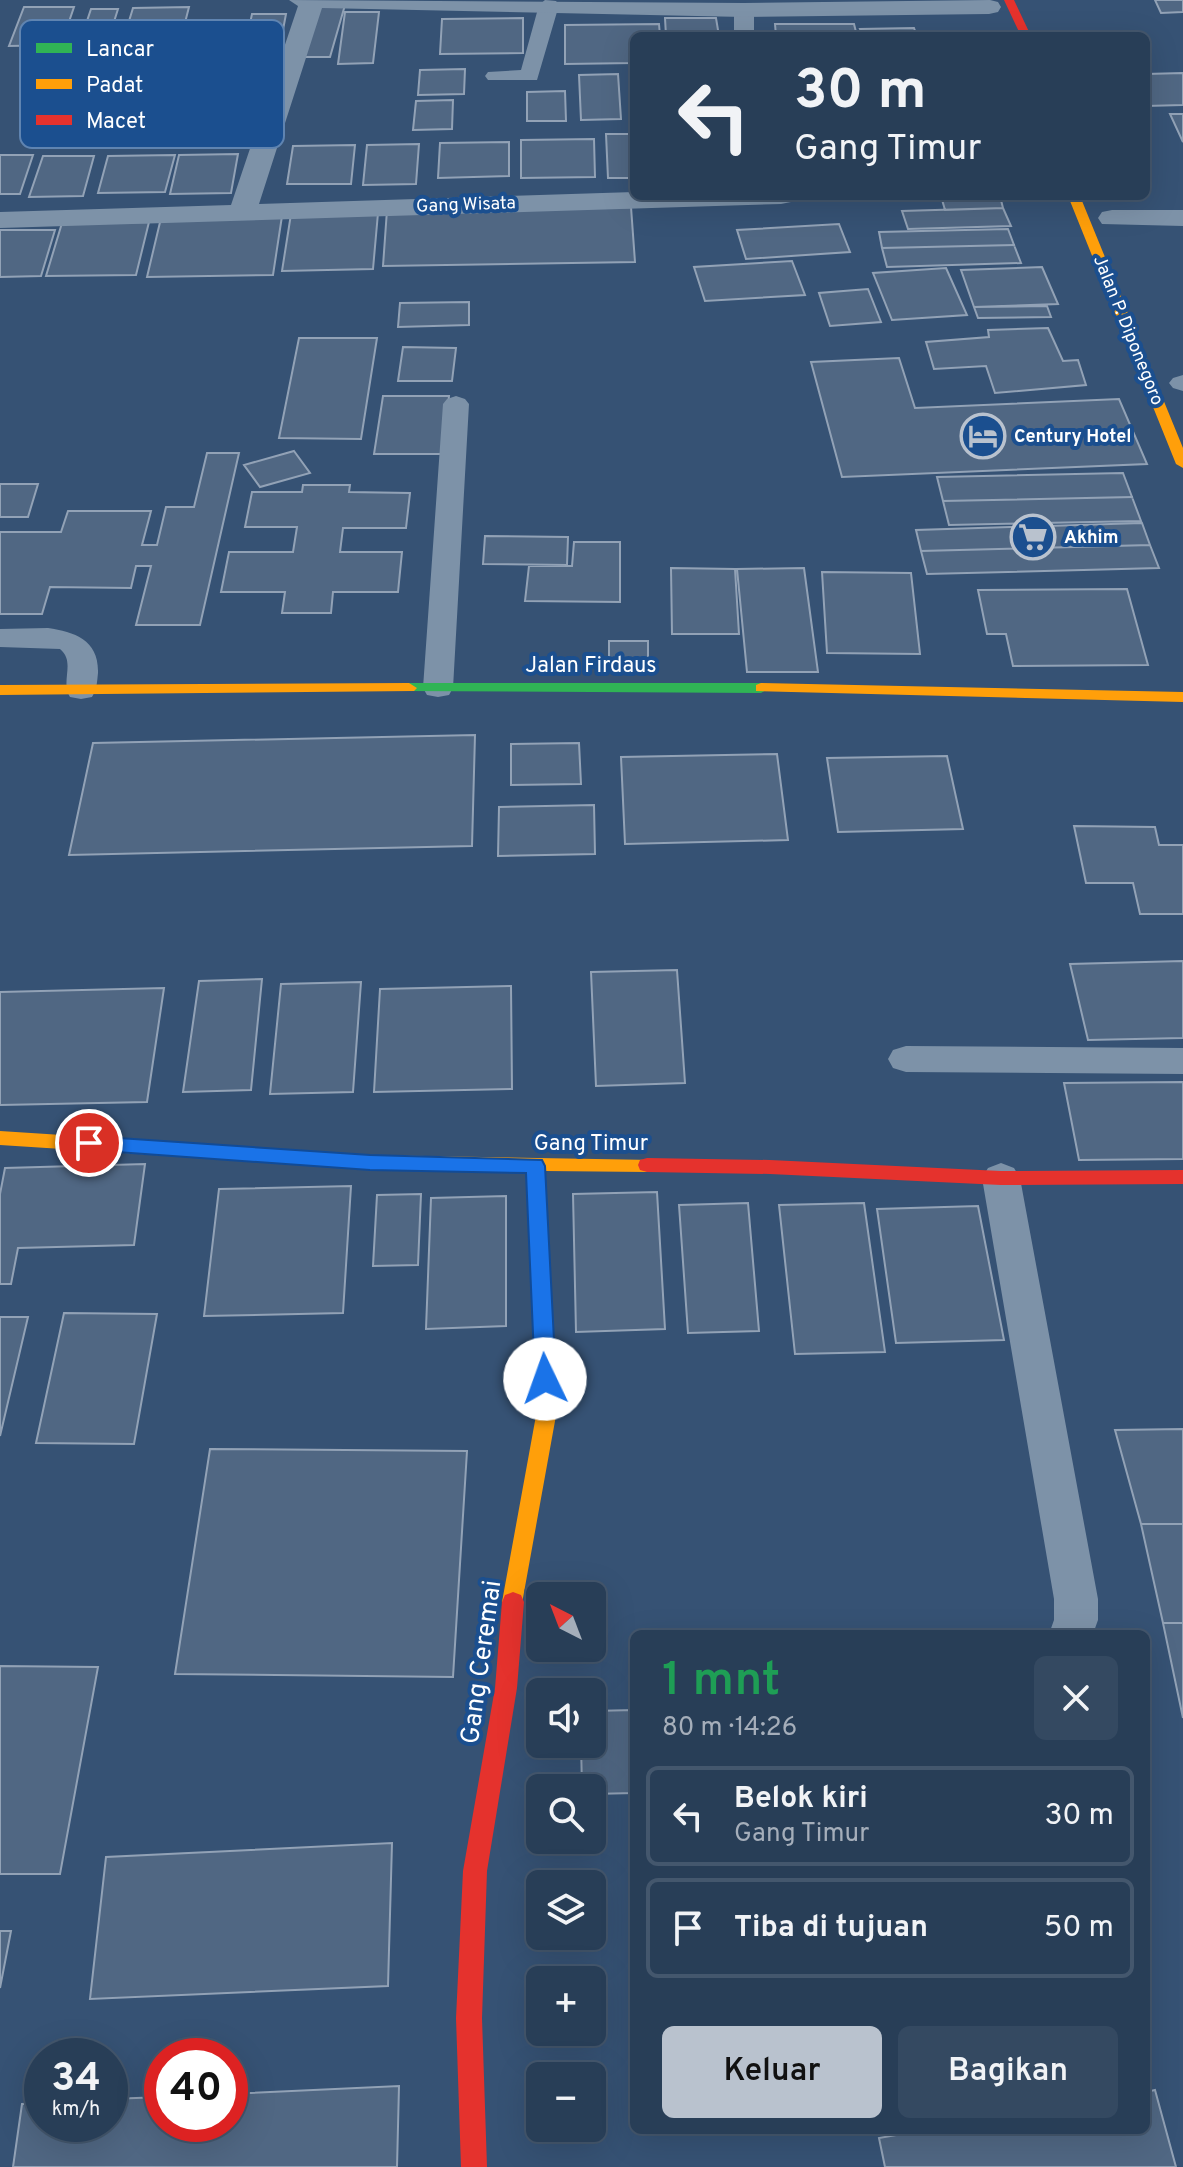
<!DOCTYPE html>
<html lang="id">
<meta charset="utf-8">
<style>
:root{--surface:#283e57;--page:#344961;--text:#f1f3f6;--muted:#a5aeba;--line:#44576d;--accent:#b9c2ce}
body{margin:0;font-family:Overpass,sans-serif;background:var(--page);color:var(--text);height:100vh;display:flex;flex-direction:column;font-size:30px;white-space:nowrap}
*{box-sizing:border-box;margin:0}
p{font-size:26px;color:var(--muted)}
.icon{flex:none;width:44px;height:44px;fill:none;stroke:currentColor;stroke-width:2;stroke-linecap:round;stroke-linejoin:round}
.map{position:relative;flex:1;overflow:hidden}
.panel{position:absolute;left:630px;top:1630px;width:520px;height:504px;display:flex;flex-direction:column;background:var(--surface);border-radius:12px;box-shadow:0 8px 32px #0002,0 0 0 2px var(--line)}
.panel>*{flex:none}
.hud{position:absolute;left:630px;top:32px;width:520px;height:168px;border-radius:12px;box-shadow:0 8px 32px #0002,0 0 0 2px var(--line);background:#283e57;color:var(--text);overflow:hidden}
.needle{width:52px;rotate:318deg}
.controls{position:absolute;left:526px;top:1582px;display:grid;gap:16px}
.controls a{display:grid;place-items:center;width:80px;height:80px;border-radius:12px;background:var(--surface);box-shadow:0 8px 32px #0002,0 0 0 2px var(--line);font-size:40px}
.speed{position:absolute;left:24px;top:2038px;display:flex;gap:16px;font-size:40px;font-weight:700;text-align:center}
.speed>*{display:grid;place-content:center;width:104px;height:104px;border-radius:50%;background:var(--surface);box-shadow:0 8px 32px #0002,0 0 0 2px var(--line);line-height:1}
.speed small{font-size:20px;font-weight:400}
.speed .limit{border:12px solid #d22;background:#fff;color:#111}
.pin{position:absolute;display:grid;place-items:center;width:68px;height:68px;color:#fff;margin:-34px;border:4px solid #fff;border-radius:50%;box-shadow:0 2px 8px #0007}
.me{position:absolute;width:88px;margin:-44px;rotate:357deg;stroke-linejoin:round;filter:drop-shadow(0 0 6px #0008)}
.turn{display:flex;align-items:center;gap:28px;height:168px;padding:0 32px;font-size:36px}
.turn .icon{width:104px;height:104px;stroke-width:2.5}
.turn b{display:block;font-size:56px;line-height:68px}
.round{display:grid;place-items:center;flex:none;width:84px;height:84px;border-radius:12px;background:var(--page)}
.overview{display:flex;align-items:center;justify-content:space-between;height:136px;padding:0 32px}
h1{font-size:48px;font-weight:600;line-height:60px;color:#1e9e55}
.button{display:flex;gap:16px;margin-top:auto;padding:16px 32px}
.button a{flex:1;height:92px;border-radius:12px;background:var(--accent);color:#111;font-size:32px;font-weight:600;line-height:92px;text-align:center}
.button a+a{background:var(--page);color:var(--text)}
ul{padding:0;list-style:none}
li{display:flex;align-items:center;gap:24px;height:100px;margin:0 16px 12px;padding:0 16px;border:4px solid var(--line);border-radius:12px}
li div{flex:1}
li b{display:block;font-size:30px}
li em{font-style:normal}
.map>svg:first-child{display:block}
.building{fill:#506783;stroke:#92a2b6;stroke-width:2}
.lines{fill:none;stroke-linecap:round;stroke-linejoin:round}
.lane{fill:#7d92a8;fill-rule:evenodd}
.street{fill:#7d92a8;fill-rule:evenodd}
.fast{fill:#30b455;fill-rule:evenodd}
.slow{fill:#ff9f0a;fill-rule:evenodd}
.jam{fill:#e5322d;fill-rule:evenodd}
.route{fill:#1a73e8;stroke:#114b97;stroke-width:2}
.labels{text-anchor:middle;stroke-width:8;stroke-linejoin:round;paint-order:stroke}
.far-street-label{font-size:18px;fill:#fff;stroke:#1b4f8f}
.far-poi-label{font-size:18px;font-weight:bold;fill:#fff;stroke:#1b4f8f;text-anchor:start}
.street-label{font-size:22px;fill:#fff;stroke:#1b4f8f}
.near-street-label{font-size:26px;fill:#fff;stroke:#1b4f8f}
.key{fill:#1b4f8f;stroke:#5f84b1;stroke-width:2}
.key-label{font-size:22px;fill:#fff}
</style>
<div class="map">
<svg width="1183" height="2167" viewBox="0 0 1183 2167">
<rect width="100%" height="100%" fill="#365274"/>
<!-- building -->
<path class="building" d="M1155 0H1183V12L1161 13Z
M318 5H345L330 57H303Z
M24 7H74L61 45 9 46Z
M189 7 177 54H119L133 8Z
M91 9H118L100 66H72Z
M345 12H379L373 63 338 64Z
M252 14H286L279 51 244 52Z
M523 18V53L440 54 442 19Z
M665 18H716L719 36H666Z
M659 24 660 36H634V63L565 64V25Z
M775 24H854L857 36H776Z
M914 28 917 36H863L860 29Z
M465 69 464 94 418 95 420 70Z
M1183 73V105L1146 106V74Z
M618 74 621 119 581 120 579 75Z
M565 91 566 121H527V92Z
M453 100 452 129 413 130 416 101Z
M1170 114H1183V142Z
M606 134H634V178H608Z
M594 139 595 177 521 178V140Z
M509 142V176L438 178 440 143Z
M419 144 416 184 363 185 367 145Z
M355 145 351 184H287L293 146Z
M238 154 231 193 170 194 179 155Z
M0 155H33L20 194H0Z
M175 155 165 192 98 193 108 156Z
M43 156H94L83 196 29 197Z
M941 196H1000L1003 208 945 210Z
M631 207 635 262 383 266 387 210Z
M1003 208 1011 226 908 229 902 211Z
M378 213 373 269 282 271 291 214Z
M282 216 273 275 147 277 161 218Z
M149 222 136 275 46 276 62 223Z
M839 224 850 252 746 259 737 230Z
M1008 229 1014 245 882 248 879 232Z
M0 230H55L41 276 0 277Z
M1014 245 1021 263 887 267 882 248Z
M792 261 805 295 705 301 694 267Z
M1042 267 1058 304 974 307 961 270Z
M946 268 967 315 892 320 873 273Z
M868 289 881 322 830 326 819 293Z
M469 302V325L398 327 400 303Z
M1047 306 1051 317 978 318 974 307Z
M1048 328 1063 361 1078 360 1086 385 995 393 986 366 934 369 926 342 989 337 988 330Z
M299 338H377L361 439 279 438Z
M403 347 456 348 452 381H398Z
M899 358 915 408 1119 399 1147 464 842 477 811 362Z
M383 396H449L443 454H374Z
M294 451 310 473 260 487 244 465Z
M207 453H239L200 625H136L151 566H136L131 588 50 587 42 614H0V532H61L68 511H151L142 545H157L166 507H194Z
M1123 473 1132 497 943 501 937 477Z
M0 484H38L28 517H0Z
M303 485H350L349 492 410 493 406 528H343L340 552H402L398 592H333L331 613H282L285 592H221L229 552H293L297 527H245L252 492H302Z
M1132 497 1141 521 949 525 943 501Z
M1142 523 1150 545 921 551 916 530Z
M485 536 568 537 567 565 483 564Z
M574 542H620V602L525 601 529 566H572Z
M1150 545 1159 568 927 574 921 551Z
M671 568 735 569 739 634H672Z
M804 568 818 672H747L737 569Z
M822 572 911 573 920 654 827 653Z
M1127 589 1148 665 1013 666 1006 634H987L978 590Z
M609 641H648V664L609 663Z
M475 735 472 846 69 855 93 743Z
M579 743 581 784 511 785V744Z
M777 754 788 840 625 844 621 757Z
M947 756 963 829 838 832 827 758Z
M594 805 595 854 498 856 499 807Z
M1074 826 1155 827 1159 845H1183V914H1140L1133 883H1086Z
M1183 961V1038L1088 1040 1070 964Z
M677 970 685 1083 596 1086 591 972Z
M262 979 251 1090 183 1092 199 981Z
M361 982 353 1092 270 1094 281 984Z
M511 986 512 1089 374 1092 380 989Z
M164 988 147 1102 0 1105V992Z
M1183 1082V1159L1079 1160 1064 1083Z
M145 1164 134 1245 18 1248 11 1284H0V1194L5 1168Z
M351 1186 343 1313 204 1316 219 1189Z
M657 1192 665 1329 576 1332 573 1194Z
M421 1194 418 1265 373 1266 377 1195Z
M506 1196V1326L426 1329 431 1198Z
M748 1203 759 1331 688 1333 679 1205Z
M864 1203 885 1352 795 1354 779 1205Z
M978 1206 1004 1340 896 1343 877 1209Z
M64 1313 157 1314 134 1444 36 1443Z
M0 1317H28L0 1436Z
M1183 1429V1524H1141L1115 1430Z
M210 1449 467 1451 453 1677 175 1674Z
M1141 1524H1183V1623H1163Z
M1163 1623H1183V1718Z
M0 1666 98 1667 60 1874H0Z
M634 1710V1793L592 1794V1788H582L581 1744H592V1711Z
M392 1843 388 1986 90 1999 106 1857Z
M0 1931H11L0 1988Z
M399 2086 397 2167H13L22 2104 42 2103V2124H110V2099L162 2097V2124H230V2094Z
M1155 2090 1176 2167H885L879 2138 925 2130H1146V2092Z"/>
<g class="lines">
<!-- lane -->
<path class="lane" d="M545 0 556 1 559 5 537 80H488L485 76 488 72 521 70 539 5Z
M744 4 754 10V36H734V10Z
M1183 375V391L1173 388 1169 383 1173 378Z
M456 396 465 399 469 404 453 688 449 695 438 697 427 695 423 688 443 404 447 399Z
M48 628C75 632 99 640 98 673 97 682 97 689 92 697L81 699 70 697C60 682 76 662 60 649L0 647V629Z
M906 1046 1183 1048V1074L906 1072 893 1068 888 1059 893 1050Z
M1001 1163 1014 1168 1020 1178 1098 1599V1620L1093 1634H1049L1054 1620V1599L982 1178 988 1168Z"/>
<!-- street -->
<path class="street" d="M289 0 744 3 990 0 998 2 1001 7 998 12 989 14 744 17 322 8 259 204 634 192V196H795L791 202 781 204 0 228V212L231 205 298 6Z
M1112 210H1183V226L1102 224 1098 218 1102 212Z"/>
<!-- fast -->
<path class="fast" d="M409 683H761L769 688 761 693 404 691 401 688Z"/>
<!-- slow -->
<path class="slow" d="M1068 196H1080L1183 448V468L1176 464Z
M409 683 417 688 414 691 0 695V685Z
M761 683 1183 692V702L756 691V685Z
M0 1131 370 1155 654 1160 656 1165 654 1170 647 1172 545 1171 557 1410 521 1609 513 1612 505 1609 502 1602 537 1410 526 1171 370 1169 0 1145Z"/>
<!-- jam -->
<path class="jam" d="M1004 0H1014L1031 36H1021Z
M647 1158 770 1160 1001 1171 1183 1170V1184L1001 1185 770 1174 647 1172 640 1170 638 1165 640 1160Z
M513 1592 521 1595 524 1602 517 1688 487 1871 482 2018 487 2167H461L456 2018 463 1871 495 1688 502 1602 505 1595Z"/>
</g>
<!-- route -->
<path class="route" d="M89 1136 370 1155 542 1160 545 1166 556 1379 553 1386 545 1388 538 1386 535 1379 526 1173 370 1170 89 1150 80 1143Z"/>
<!-- icons -->
<defs>
<g id="hotel-ring" transform="scale(2.3)"><circle r="9.5" fill="#1b4f8f" stroke="#b9c2ce" stroke-width="1.5"/><path d="M-6-4.5h1.5V1H6V5H4.5V3h-9V5H-6ZM-4 0a1.8 1.8 0 1 1 3.6 0ZM.5 0V-2.5h3Q6-2.5 6 0Z" fill="#b9c2ce"/></g>
<g id="supermarket-ring" transform="scale(2.3)"><circle r="9.5" fill="#1b4f8f" stroke="#b9c2ce" stroke-width="1.5"/><path d="M-6-5.5h2.5l.6 2H6L4.5 2H-2.5L-4.4-4H-6ZM-1.5 3.2a1.3 1.3 0 1 0 .1 0ZM3 3.2a1.3 1.3 0 1 0 .1 0Z" fill="#b9c2ce"/></g>
</defs>
<g fill-rule="evenodd">
<use href="#hotel-ring" x="983" y="436"/>
<use href="#supermarket-ring" x="1033" y="537"/>
</g>
<g class="labels">
<!-- far-street labels -->
<g class="far-street-label">
<text transform="translate(466 204) rotate(-2)" y="6">Gang Wisata</text>
<text transform="translate(1129 330) rotate(68)" y="6">Jalan P. Diponegoro</text>
</g>
<!-- far-poi labels -->
<g class="far-poi-label">
<text x="1014" y="442">Century Hotel</text>
<text x="1064" y="543">Akhim</text>
</g>
<!-- street labels -->
<g class="street-label">
<text x="591" y="672">Jalan Firdaus</text>
<text x="591" y="1150">Gang Timur</text>
</g>
<!-- near-street labels -->
<g class="near-street-label">
<text transform="translate(480 1662) rotate(-82)" y="9">Gang Ceremai</text>
</g>
</g>
<!-- legend -->
<rect x="20" y="20" width="264" height="128" rx="12" class="key"/>
<rect x="36" y="43" width="36" height="10" fill="#30b455"/>
<rect x="36" y="79" width="36" height="10" fill="#ff9f0a"/>
<rect x="36" y="115" width="36" height="10" fill="#e5322d"/>
<g class="key-label">
<text x="86" y="56">Lancar</text>
<text x="86" y="92">Padat</text>
<text x="86" y="128">Macet</text>
</g>
</svg>
<div class="controls">
<a><svg class="needle" viewBox="-14 -14 28 28"><path d="M0-13l5 13h-10z" fill="#e53935"/><path d="M0 13l5-13h-10z" fill="#a5aeba"/></svg></a>
<a><svg class="icon" aria-label="sound" viewBox="0 0 24 24"><path d="M4 9h4l5-4v14l-5-4H4zM17 9q2 3 0 6"/></svg></a>
<a><svg class="icon" aria-label="search" viewBox="0 0 24 24"><circle cx="10" cy="10" r="6"/><path d="M15 15l6 6"/></svg></a>
<a><svg class="icon" aria-label="layers" viewBox="0 0 24 24"><path d="M12 4l9 5-9 5-9-5zM3 14l9 5 9-5"/></svg></a>
<a>+</a>
<a>−</a>
</div>
<div class="speed"><div>34<small>km/h</small></div><div class="limit">40</div></div>
<div class="pin" style="left:89px;top:1143px;background:#d93025"><svg class="icon" aria-label="arrive" viewBox="0 0 24 24"><path d="M6 21V4h12l-3 4 3 4H6"/></svg></div>
<svg class="me" style="left:545px;top:1379px" viewBox="-20 -20 40 40"><circle r="19" fill="#fff"/><path d="M0-13L10 11 0 6-10 11z" fill="#1a73e8"/></svg>
<div class="hud">
<div class="turn"><svg class="icon" aria-label="left" viewBox="0 0 24 24"><path d="M17 20v-9H6M10 6l-5 5 5 5"/></svg><div><b>30 m</b>Gang Timur</div></div>
</div>
<section class="panel">
<div class="overview"><div><h1>1 mnt</h1><p>80 m · 14:26</p></div><a class="round"><svg class="icon" aria-label="close" viewBox="0 0 24 24"><path d="M6 6l12 12M18 6L6 18"/></svg></a></div>
<ul>
<li><svg class="icon" aria-label="left" viewBox="0 0 24 24"><path d="M17 20v-9H6M10 6l-5 5 5 5"/></svg><div><b>Belok kiri</b><p>Gang Timur</p></div><em>30 m</em></li>
<li><svg class="icon" aria-label="arrive" viewBox="0 0 24 24"><path d="M6 21V4h12l-3 4 3 4H6"/></svg><div><b>Tiba di tujuan</b></div><em>50 m</em></li>
</ul>
<div class="button"><a>Keluar</a><a>Bagikan</a></div>
</section>
</div>
